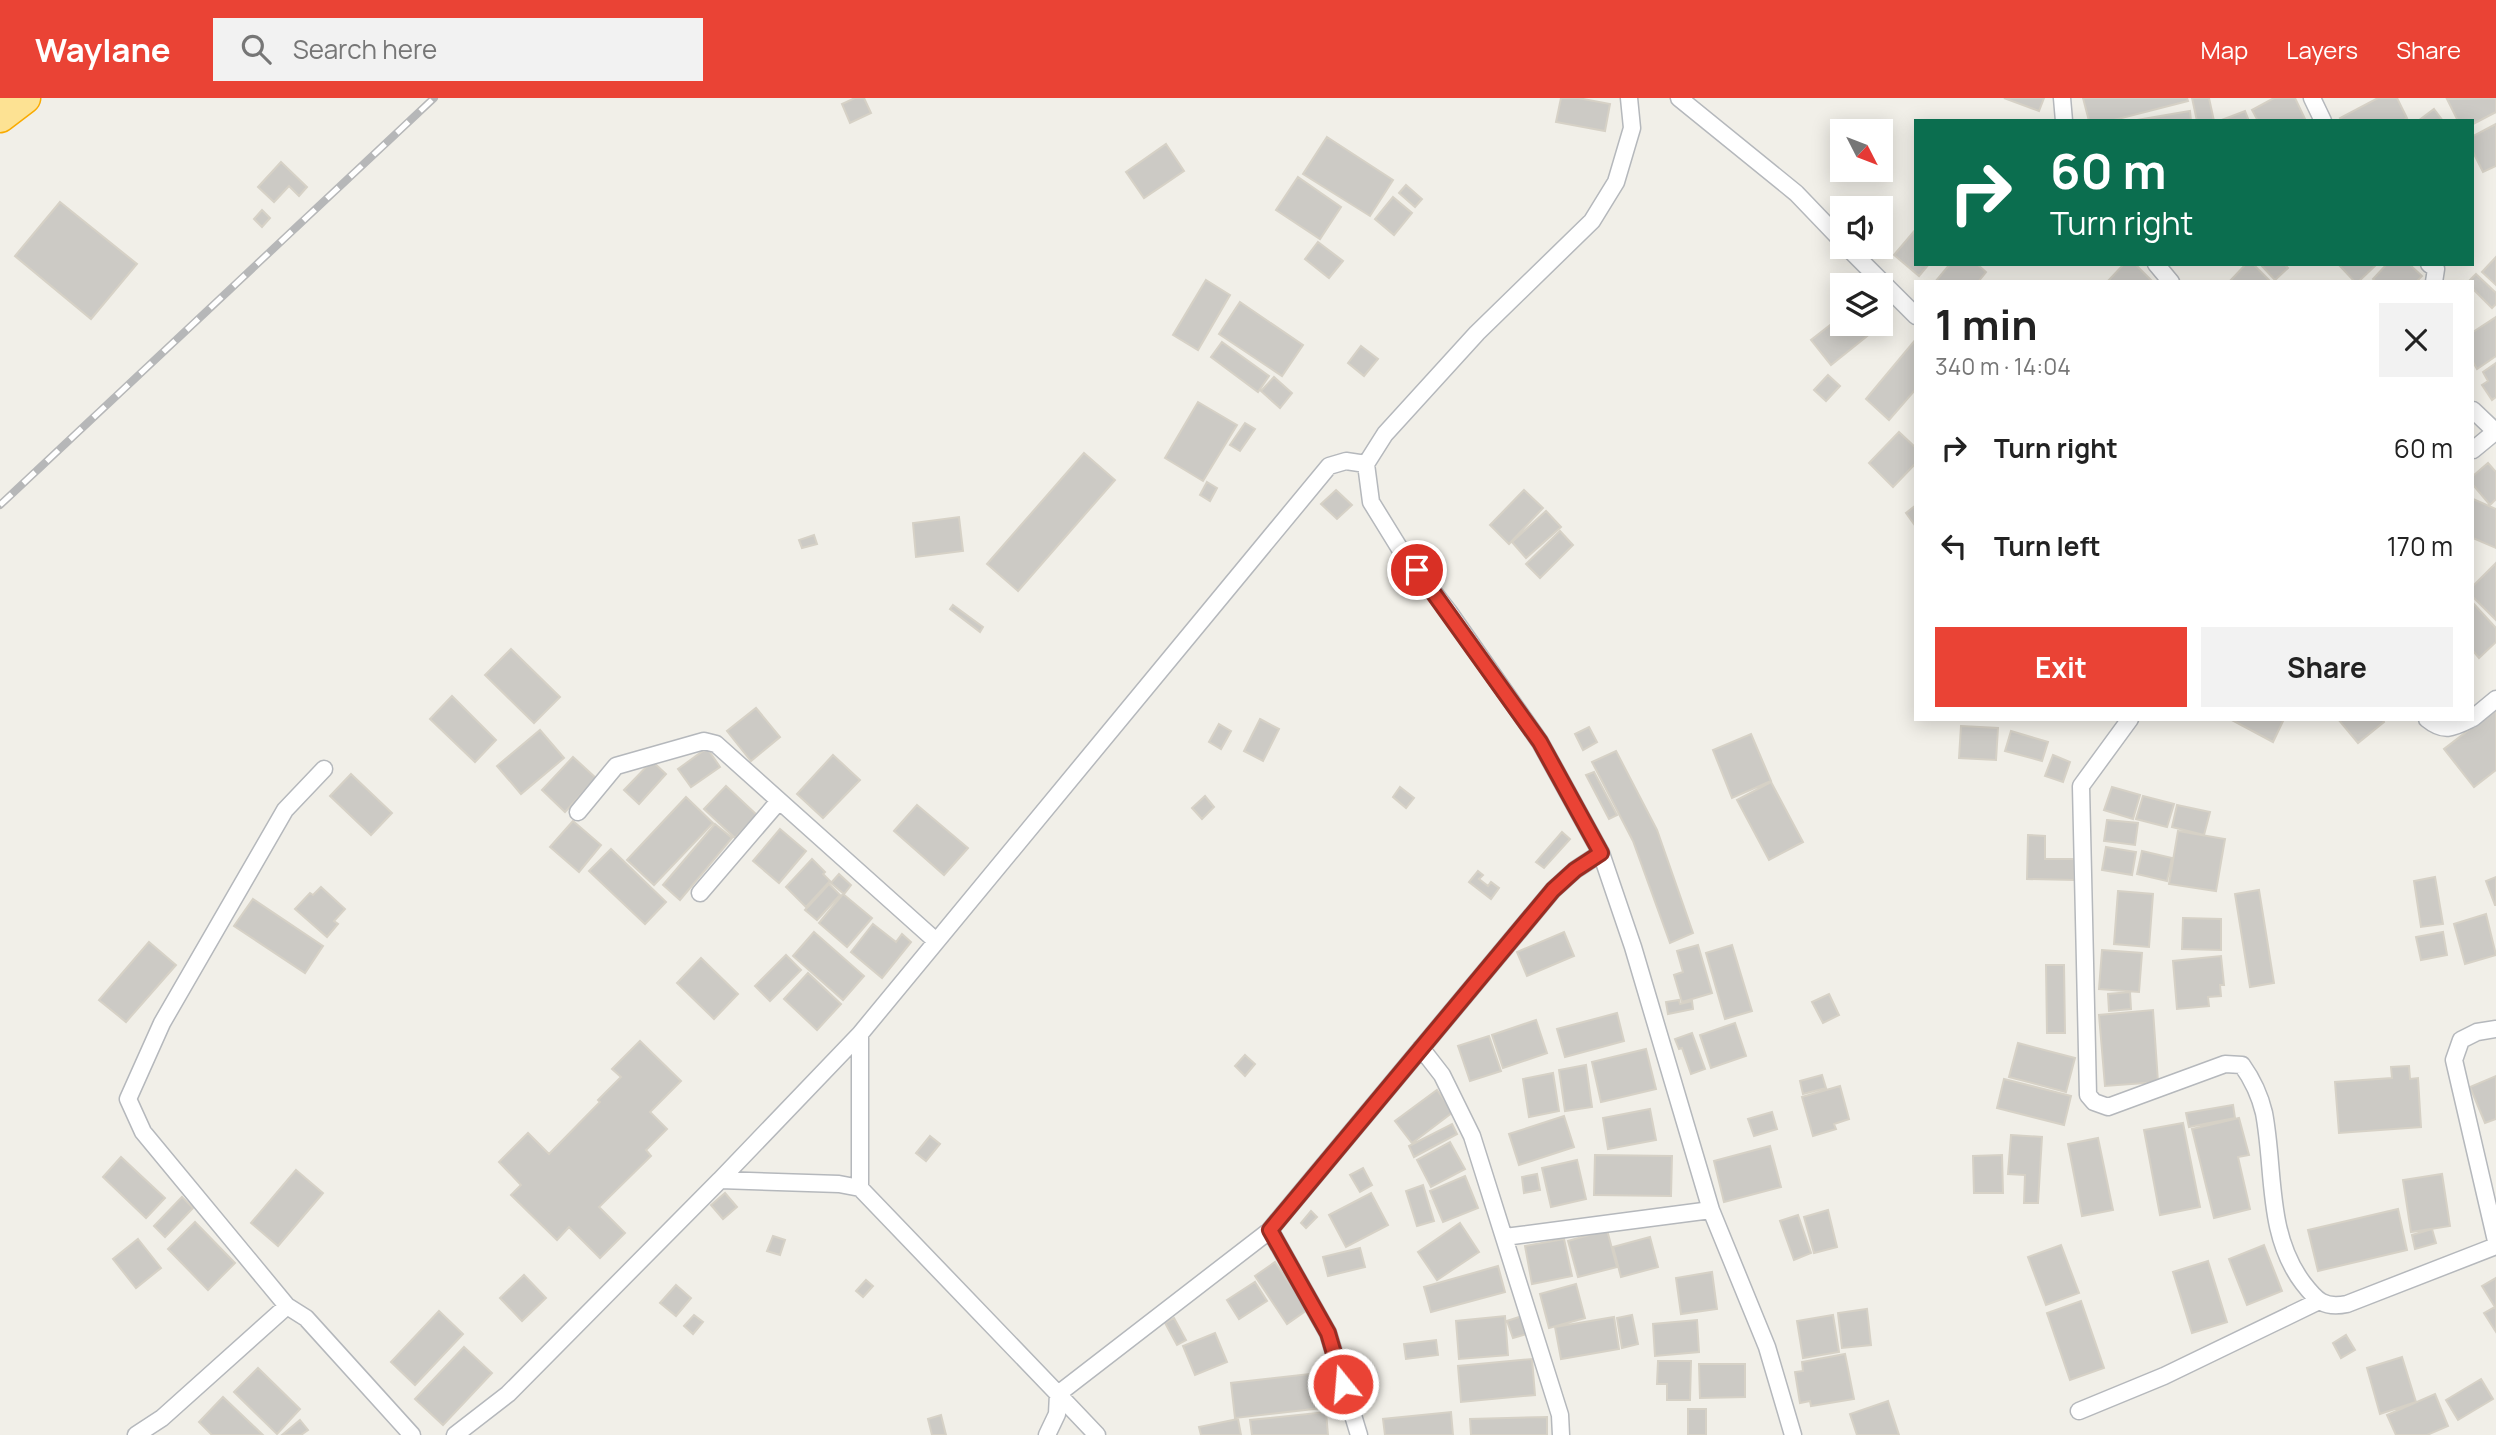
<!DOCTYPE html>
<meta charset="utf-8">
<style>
:root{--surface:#fff;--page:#f2f2f2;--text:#222;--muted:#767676;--accent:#ea4335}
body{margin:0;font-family:Manrope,sans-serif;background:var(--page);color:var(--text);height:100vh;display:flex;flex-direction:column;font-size:26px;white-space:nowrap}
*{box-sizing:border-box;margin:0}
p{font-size:23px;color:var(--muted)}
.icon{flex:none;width:38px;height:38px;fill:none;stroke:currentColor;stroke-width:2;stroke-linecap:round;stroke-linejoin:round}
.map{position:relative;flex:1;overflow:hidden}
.sheet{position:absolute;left:1914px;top:182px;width:560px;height:441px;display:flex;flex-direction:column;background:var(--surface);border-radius:0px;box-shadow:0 4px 18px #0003}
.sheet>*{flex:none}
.hud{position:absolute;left:1914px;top:21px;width:560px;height:147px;border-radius:0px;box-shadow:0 4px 18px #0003;background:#0b6e4f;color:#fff;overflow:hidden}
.needle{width:46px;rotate:132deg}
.buttons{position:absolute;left:1830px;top:21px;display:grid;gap:14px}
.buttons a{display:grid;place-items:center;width:63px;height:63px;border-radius:0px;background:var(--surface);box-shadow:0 4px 18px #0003;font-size:35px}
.pin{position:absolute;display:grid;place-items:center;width:60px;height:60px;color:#fff;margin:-30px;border:4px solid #fff;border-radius:50%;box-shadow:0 2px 7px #0007}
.me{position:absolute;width:77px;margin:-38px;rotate:343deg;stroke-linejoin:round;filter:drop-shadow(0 0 5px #0008)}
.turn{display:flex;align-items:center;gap:24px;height:147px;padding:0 21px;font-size:32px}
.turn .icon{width:91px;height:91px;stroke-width:2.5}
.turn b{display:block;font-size:49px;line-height:60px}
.round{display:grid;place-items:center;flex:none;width:74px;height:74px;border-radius:0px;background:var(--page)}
.head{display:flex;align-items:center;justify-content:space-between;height:119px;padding:0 21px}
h1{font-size:42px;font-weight:700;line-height:52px}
.button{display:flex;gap:14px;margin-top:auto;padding:14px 21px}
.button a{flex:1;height:80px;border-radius:0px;background:var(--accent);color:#fff;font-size:28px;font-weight:700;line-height:80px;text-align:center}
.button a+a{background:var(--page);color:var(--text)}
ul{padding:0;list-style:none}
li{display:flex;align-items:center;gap:21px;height:98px;padding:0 21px}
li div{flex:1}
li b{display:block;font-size:26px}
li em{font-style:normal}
header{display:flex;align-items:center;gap:42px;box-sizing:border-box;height:98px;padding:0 35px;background:var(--accent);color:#fff}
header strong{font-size:33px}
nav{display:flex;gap:38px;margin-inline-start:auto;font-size:24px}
.search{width:490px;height:63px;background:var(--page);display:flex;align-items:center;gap:18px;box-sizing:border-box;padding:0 24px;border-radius:0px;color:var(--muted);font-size:26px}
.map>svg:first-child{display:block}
.building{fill:#cccac5;stroke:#d6d1c6;stroke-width:2}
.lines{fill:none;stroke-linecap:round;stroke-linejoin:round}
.street-casing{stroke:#b5b8bc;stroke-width:19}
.highway-casing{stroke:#f9ab00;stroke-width:33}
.street{stroke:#fff;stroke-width:16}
.highway{stroke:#fde293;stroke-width:30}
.rail-casing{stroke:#b6b7b8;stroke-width:8}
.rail{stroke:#fff;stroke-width:5;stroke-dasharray:16;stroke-linecap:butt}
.route-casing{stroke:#982c22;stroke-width:18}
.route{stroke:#ea4335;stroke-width:12}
</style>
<header>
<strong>Waylane</strong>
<div class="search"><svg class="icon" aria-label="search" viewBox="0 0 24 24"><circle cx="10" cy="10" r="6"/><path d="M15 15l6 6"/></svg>Search here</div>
<nav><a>Map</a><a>Layers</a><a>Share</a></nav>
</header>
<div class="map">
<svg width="2496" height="1337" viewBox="0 0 2496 1337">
<rect width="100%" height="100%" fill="#f1efe8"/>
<!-- building -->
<path class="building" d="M855 0H864L871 15 850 25 842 6Z
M1561 0H1578L1610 6 1605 33 1556 24Z
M2004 0H2044L2039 13Z
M2083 0H2187L2188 3 2110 23H2089Z
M2192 0H2209L2214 23H2197Z
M2274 0H2295L2306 23H2258L2252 12Z
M2378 0H2397L2407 20 2402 23H2342L2340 20Z
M2496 0V14L2473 26V23H2458L2447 1Z
M2434 11 2443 23H2418Z
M2190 13 2191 23H2131Z
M2245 13 2249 23H2219Z
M2496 26V68L2483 74 2473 54V38Z
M1327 39 1393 82 1370 118 1303 76Z
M1166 46 1184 73 1144 100 1126 74Z
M281 64 307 89 299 98 289 88 274 104 258 89Z
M1298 79 1341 109 1320 141 1276 112Z
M1406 87 1422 101 1415 109 1399 95Z
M1393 99 1412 115 1394 137 1375 121Z
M60 104 137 166 91 221 15 158Z
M262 112 270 120 262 129 254 121Z
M1916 131V166H1929L1919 178 1894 157Z
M1318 144 1343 163 1329 180 1305 161Z
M2496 159V187L2482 174Z
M1950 166H1977L1986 174 1978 184H1935Z
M2124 166H2135L2153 184H2107Z
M2246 166H2253L2271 184H2229Z
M2260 166H2284L2288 170 2275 182Z
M2338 166H2377L2358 184H2355Z
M2387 166H2409L2422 178 2416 184H2376L2373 181Z
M2476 176 2496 195V206L2492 210 2473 191V184H2468Z
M1206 182 1230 197 1198 252 1173 237Z
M1240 204 1303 247 1282 278 1219 236Z
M1881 208 1891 219 1831 267 1811 242 1843 217V226H1881Z
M2496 219V258L2477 271 2473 264V234Z
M1916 241V291L1889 322 1866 301Z
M1222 244 1269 278 1258 294 1211 259Z
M1361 248 1378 261 1364 278 1348 265Z
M2496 265V299L2492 302 2482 287 2488 283 2483 274Z
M1828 277 1840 288 1826 303 1814 292Z
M1274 279 1292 295 1280 310 1261 293Z
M1198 304 1237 327 1203 383 1165 360Z
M1245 325 1255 331 1240 353 1230 347Z
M1899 334 1916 350V365L1893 389 1869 365Z
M1084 355 1115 382 1018 493 987 466Z
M2488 365 2496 374V401L2490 407 2473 387V378Z
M1207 384 1217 390 1210 403 1200 397Z
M1336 392 1352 407 1337 421 1321 406Z
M1524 392 1543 410 1509 446 1490 427Z
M2473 401 2496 411V450L2473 440Z
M1916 407V429L1906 415Z
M1546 413 1561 429 1526 460 1512 444Z
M959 419 963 453 916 459 913 425Z
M1560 433 1573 447 1540 480 1526 466Z
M814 437 817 446 802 450 799 442Z
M2496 465V522L2473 499V488Z
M2473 505 2496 530V544L2479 560 2473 553Z
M953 507 983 529 980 534 950 511Z
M511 551 560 599 534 625 485 577Z
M452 598 496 642 475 664 430 621Z
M756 610 780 639 751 663 727 633Z
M2496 611V672L2474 689 2444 651Z
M1260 621 1279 631 1263 663 1244 653Z
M2230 621H2284L2273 644Z
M2338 621H2382L2384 624 2358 645Z
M1219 626 1231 633 1221 651 1209 644Z
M1961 628 1998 630 1996 662 1959 660Z
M1589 629 1597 644 1583 652 1575 636Z
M540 632 564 660 521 696 497 668Z
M2011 633 2048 644 2042 663 2005 653Z
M1751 636 1771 683 1732 700 1713 652Z
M707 650 720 669 691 689 678 671Z
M1616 653 1657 732 1693 835 1670 845 1633 743 1592 664Z
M833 657 860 682 823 720 797 696Z
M2053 657 2070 664 2063 684 2045 678Z
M573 659 596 680 565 714 542 692Z
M652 663 666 676 639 706 624 692Z
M1594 674 1617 717 1609 721 1586 677Z
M351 676 392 715 371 737 330 698Z
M1771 684 1803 744 1769 762 1737 702Z
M726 688 757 717 735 740 704 711Z
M1400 689 1414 700 1406 710 1393 699Z
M2112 689 2140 697 2133 721 2104 712Z
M1205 698 1214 709 1202 721 1192 710Z
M2143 698 2174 706 2167 729 2136 721Z
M686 699 713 725 654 787 627 762Z
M917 707 968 750 944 777 894 733Z
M2177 707 2210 714 2204 737 2172 729Z
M2107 722 2138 725 2135 747 2104 743Z
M573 723 601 747 579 774 550 749Z
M715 726 732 740 680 802 663 787Z
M780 731 806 753 779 785 753 763Z
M2178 733 2225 741 2216 793 2169 786Z
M1562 734 1570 741 1544 770 1536 764Z
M2028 737 2045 738V761H2074V782L2027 781Z
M2106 749 2136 754 2132 777 2102 772Z
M611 751 666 804 645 826 589 773Z
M2142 753 2172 760 2167 783 2137 776Z
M812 761 825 774 823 776 830 783 806 809 786 789Z
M1478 773 1483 777 1479 781 1488 788 1491 784 1499 790 1491 801 1469 784Z
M839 776 851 787 844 796 831 785Z
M2435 779 2443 826 2421 829 2414 783Z
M2496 779V807H2495L2486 783Z
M829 786 840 797 817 822 805 812Z
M321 789 345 811 334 823 338 826 327 839 295 811 310 795 313 797Z
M2259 792 2274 885 2250 889 2235 796Z
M2118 793 2153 796 2149 849 2114 846Z
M843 796 872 820 847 849 819 825Z
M253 801 323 848 305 875 234 828Z
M2486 816 2496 857 2465 866 2454 826Z
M2183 820 2221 821V852L2182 851Z
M873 826 896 844 902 836 911 844 882 880 851 854Z
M814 834 864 878 843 902 793 858Z
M1564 834 1574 858 1527 878 1517 854Z
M2443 834 2447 857 2421 862 2416 839Z
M149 844 176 867 126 924 99 902Z
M1698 847 1712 895 1682 904 1674 877 1683 874 1677 853Z
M1732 847 1752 913 1725 921 1706 855Z
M2102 852 2142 855 2139 894 2099 891Z
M786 857 801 872 770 903 755 888Z
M2221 858 2224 887H2220L2221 898 2208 899 2209 908 2177 911 2173 863Z
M701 860 738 896 714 921 677 885Z
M2046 867H2064L2065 935H2047Z
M808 875 841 906 817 932 784 901Z
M2130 894 2131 911 2109 913 2108 896Z
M1829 896 1839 917 1823 925 1812 904Z
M1679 902 1680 906 1692 903 1693 911 1668 916 1666 904Z
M2153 912 2158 984 2105 988 2099 917Z
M1617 915 1624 943 1565 959 1557 931Z
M1536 922 1547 955 1503 970 1492 937Z
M1735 925 1746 958 1711 970 1700 937Z
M1692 935 1705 971 1691 976 1682 950 1679 951 1675 941Z
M1489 938 1501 973 1470 983 1458 948Z
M640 943 681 983 650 1014 667 1031 646 1052 651 1058 599 1109 625 1135 600 1160 569 1129 557 1142 511 1097 521 1087 499 1064 528 1035 549 1056 600 1004 598 1002 621 979 612 971Z
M2018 945 2075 960 2066 994 2009 979Z
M1646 951 1656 991 1601 1004 1592 964Z
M1245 957 1255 966 1245 978 1235 968Z
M1586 967 1592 1009 1565 1013 1559 972Z
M2409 968 2410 981 2418 980 2421 1029 2339 1035 2335 984 2392 980 2391 969Z
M1553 975 1559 1013 1529 1019 1523 981Z
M1822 977 1826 990 1803 996 1800 983Z
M2496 978V1021L2485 1025 2470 989Z
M2004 981 2071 998 2064 1027 1997 1010Z
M1840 988 1849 1021 1834 1026 1836 1031 1813 1038 1802 999Z
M1437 992 1453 1014 1412 1045 1395 1023Z
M2233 1007 2235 1020 2189 1029 2186 1015Z
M1650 1011 1656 1042 1608 1051 1603 1020Z
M1772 1014 1777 1031 1754 1038 1748 1021Z
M1564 1018 1574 1049 1519 1067 1509 1036Z
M2239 1020 2249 1057 2238 1059 2250 1111 2214 1120 2192 1031Z
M2183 1025 2200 1109 2160 1117 2144 1032Z
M1452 1026 1457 1036 1414 1059 1409 1048Z
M2011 1037 2042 1039 2038 1105H2024L2025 1077 2008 1076Z
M930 1038 940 1046 926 1063 916 1055Z
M2098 1040 2113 1112 2082 1118 2068 1046Z
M1450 1044 1465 1071 1431 1089 1417 1062Z
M1770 1048 1781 1089 1724 1104 1714 1063Z
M1595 1057 1672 1058 1671 1098 1594 1097Z
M2002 1057 2003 1095H1974L1973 1058Z
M121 1059 165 1100 146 1120 103 1079Z
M1577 1062 1586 1101 1551 1109 1542 1070Z
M1363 1070 1372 1087 1360 1094 1350 1077Z
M296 1072 323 1095 278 1148 251 1125Z
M1537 1076 1540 1092 1524 1095 1522 1079Z
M2442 1076 2450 1128 2411 1134 2403 1082Z
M1465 1078 1478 1110 1443 1124 1430 1093Z
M1423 1087 1434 1123 1417 1128 1406 1093Z
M725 1095 737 1109 723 1121 711 1107Z
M1371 1095 1388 1127 1346 1149 1329 1117Z
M182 1099 193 1110 165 1139 154 1128Z
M2398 1111 2407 1152 2318 1173 2308 1132Z
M1828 1112 1837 1149 1814 1155 1804 1119Z
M1311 1113 1317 1119 1306 1130 1301 1125Z
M1798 1117 1811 1155 1794 1162 1780 1123Z
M195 1124 235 1165 208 1192 168 1151Z
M1460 1125 1479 1154 1437 1182 1418 1154Z
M2432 1131 2436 1145 2415 1151 2412 1137Z
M1607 1132 1617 1169 1578 1179 1568 1143Z
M773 1138 785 1142 780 1157 767 1153Z
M1650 1139 1658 1169 1621 1179 1613 1149Z
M138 1141 161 1170 136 1190 113 1161Z
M1564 1141 1572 1178 1532 1186 1525 1148Z
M2061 1147 2079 1195 2046 1207 2028 1159Z
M2264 1147 2282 1193 2247 1207 2229 1161Z
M1360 1150 1365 1169 1328 1178 1323 1159Z
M2208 1163 2227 1224 2192 1235 2173 1174Z
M1275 1164 1307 1212 1287 1226 1255 1178Z
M1498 1168 1505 1194 1431 1214 1424 1189Z
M1712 1174 1717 1211 1681 1216 1676 1180Z
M524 1177 546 1200 522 1223 500 1200Z
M2496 1180V1234L2484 1215 2495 1209 2482 1188Z
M866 1182 873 1188 863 1199 856 1193Z
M1255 1184 1267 1203 1239 1221 1227 1202Z
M1576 1186 1585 1220 1549 1230 1540 1196Z
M676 1187 691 1200 676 1218 660 1205Z
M2081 1203 2104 1270 2070 1282 2047 1215Z
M1867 1211 1871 1247 1842 1250 1838 1215Z
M439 1213 463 1236 415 1287 391 1264Z
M694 1217 703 1224 693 1236 684 1228Z
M1632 1217 1638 1246 1622 1250 1617 1220Z
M1833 1217 1839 1254 1803 1260 1797 1223Z
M1505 1218 1508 1257 1459 1261 1456 1223Z
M1522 1218 1527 1236 1513 1240 1507 1223Z
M1614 1219 1619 1251 1561 1261 1555 1229Z
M1174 1220 1186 1242 1177 1247 1165 1225Z
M1697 1222 1699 1254 1655 1258 1653 1226Z
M1215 1235 1227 1264 1195 1277 1183 1248Z
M2346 1237 2355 1252 2341 1260 2333 1245Z
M1436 1242 1438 1257 1406 1261 1404 1246Z
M464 1249 492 1275 443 1327 415 1301Z
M1845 1256 1854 1301 1811 1308 1810 1303 1800 1305 1795 1274 1803 1273 1802 1264Z
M2402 1259 2416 1304 2380 1316 2367 1270Z
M1532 1261 1535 1297 1461 1304 1458 1268Z
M1658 1263H1691L1690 1302H1667V1286H1657Z
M1699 1266H1745V1299L1700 1300Z
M258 1270 300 1311 277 1336 234 1294Z
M1318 1275 1322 1310 1235 1320 1231 1285Z
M2481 1281 2493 1301 2458 1322 2446 1302Z
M2435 1296 2448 1328 2427 1337H2396L2387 1317Z
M223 1299 263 1337H212L199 1324Z
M1888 1303 1899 1337H1857L1850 1316Z
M1688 1311H1706V1337H1688Z
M1326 1314 1328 1337H1252L1250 1322Z
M1451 1314 1453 1337H1385L1383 1321Z
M941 1317 946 1337H932L928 1321Z
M1547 1319V1337H1471L1470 1321Z
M1238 1321 1241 1337H1201L1199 1329Z
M300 1322 308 1332 301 1337H282Z"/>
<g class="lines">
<!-- street casing -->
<g class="street-casing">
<path id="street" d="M1629 0 1632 30 1616 84 1592 123 1477 235 1385 336 1366 366 1371 404 1400 451 1449 514 1540 644 1601 755 1633 849 1711 1112 1767 1249 1793 1337
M1679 0 1796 95 1843 144
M2062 0 2064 23
M2312 0 2323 23
M1847 149 1916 218
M2156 166 2171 184
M2429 166 2436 171 2434 184
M2473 312 2495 333
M2473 352 2496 333
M2473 620 2496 601
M2130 621 2081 688 2088 997 2094 1004 2108 1009 2225 966 2242 967C2252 981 2260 998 2264 1015 2275 1073 2266 1136 2303 1185 2316 1202 2324 1211 2347 1206L2496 1148
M2427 621C2444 635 2453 630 2471 621
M578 714 616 668 704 643 716 646 936 843
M700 795 779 703
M2496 931 2477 934 2461 942 2454 962 2496 1143
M860 936V1090
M1421 950 1442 977 1472 1038 1560 1317 1561 1337
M720 1082 860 936 1329 368 1346 363 1366 366
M1270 1132 1328 1235 1359 1337
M1505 1139 1711 1112
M287 1208 143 1034 128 1001 162 925 285 712 324 671
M2079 1313 2164 1278 2317 1204
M136 1337 162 1320 287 1208 306 1220 412 1337
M455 1337 508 1296 720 1082 839 1086 860 1090 1058 1296 1269 1133 1553 792 1575 772 1601 755
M1047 1337 1057 1316 1058 1296 1097 1337"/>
</g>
<!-- highway casing -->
<g class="highway-casing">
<path id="highway" d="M0 19 25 0"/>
</g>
<!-- street -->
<use href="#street" class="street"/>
<!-- highway -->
<use href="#highway" class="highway"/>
<!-- rail casing -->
<g class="rail-casing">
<path id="rail" d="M0 407 434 0"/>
</g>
<!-- rail -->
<use href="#rail" class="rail"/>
</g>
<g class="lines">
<!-- route casing -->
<g class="route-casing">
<path id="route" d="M1343 1286 1328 1235 1270 1132 1553 792 1575 772 1601 755 1540 644 1417 472"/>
</g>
<!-- route -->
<use href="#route" class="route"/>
</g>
</svg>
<div class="buttons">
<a><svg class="needle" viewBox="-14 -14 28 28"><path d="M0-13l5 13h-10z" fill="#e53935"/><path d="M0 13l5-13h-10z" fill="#767676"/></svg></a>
<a><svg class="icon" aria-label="sound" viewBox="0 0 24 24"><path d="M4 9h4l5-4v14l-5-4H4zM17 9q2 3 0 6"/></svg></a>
<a><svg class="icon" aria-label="layers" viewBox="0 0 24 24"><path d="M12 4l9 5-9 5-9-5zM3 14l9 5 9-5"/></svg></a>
</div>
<div class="pin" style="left:1417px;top:472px;background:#d93025"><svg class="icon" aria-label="arrive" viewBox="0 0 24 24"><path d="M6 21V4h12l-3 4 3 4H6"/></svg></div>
<svg class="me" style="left:1343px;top:1286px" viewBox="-20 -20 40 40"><circle r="17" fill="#ea4335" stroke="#fff" stroke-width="3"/><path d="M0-11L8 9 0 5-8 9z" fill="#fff"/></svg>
<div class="hud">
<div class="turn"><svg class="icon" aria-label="right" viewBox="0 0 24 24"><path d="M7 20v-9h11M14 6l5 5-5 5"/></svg><div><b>60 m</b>Turn right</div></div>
</div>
<section class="sheet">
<div class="head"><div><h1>1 min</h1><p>340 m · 14:04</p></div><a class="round"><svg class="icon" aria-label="close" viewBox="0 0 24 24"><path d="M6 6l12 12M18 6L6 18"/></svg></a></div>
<ul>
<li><svg class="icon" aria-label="right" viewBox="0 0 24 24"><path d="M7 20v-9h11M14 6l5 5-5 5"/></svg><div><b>Turn right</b></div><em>60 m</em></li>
<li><svg class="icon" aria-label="left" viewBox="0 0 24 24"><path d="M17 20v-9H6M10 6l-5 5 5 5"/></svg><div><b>Turn left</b></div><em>170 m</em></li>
</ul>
<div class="button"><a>Exit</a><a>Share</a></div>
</section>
</div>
